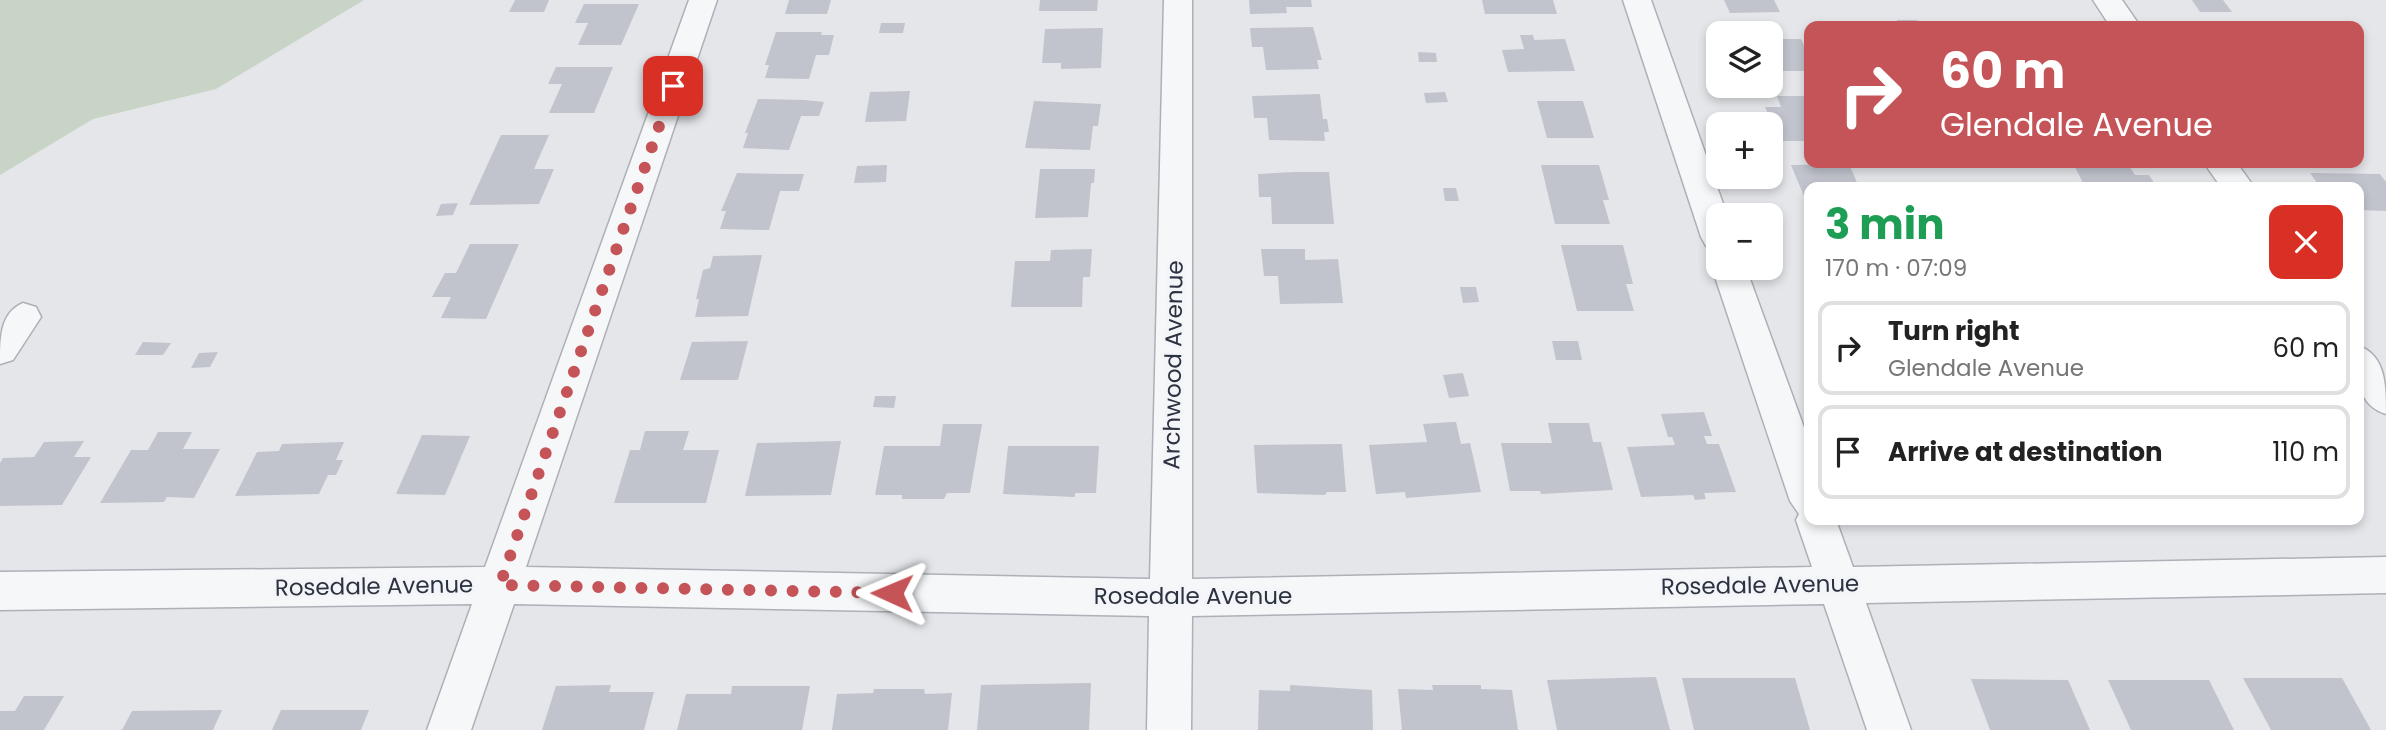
<!DOCTYPE html>
<meta charset="utf-8">
<style>
:root{--surface:#fff;--page:#f6f6f6;--text:#222;--muted:#767676;--line:#e0e0e0}
body{margin:0;font-family:Poppins,sans-serif;background:var(--page);color:var(--text);height:100vh;display:flex;flex-direction:column;font-size:26px;white-space:nowrap}
*{box-sizing:border-box;margin:0}
p{font-size:23px;color:var(--muted)}
.icon{flex:none;width:38px;height:38px;fill:none;stroke:currentColor;stroke-width:2;stroke-linecap:round;stroke-linejoin:round}
.map{position:relative;flex:1;overflow:hidden}
.panel{position:absolute;left:1804px;top:182px;width:560px;height:343px;display:flex;flex-direction:column;background:var(--surface);border-radius:14px;box-shadow:0 4px 10px #0003}
.panel>*{flex:none}
.guide{position:absolute;left:1804px;top:21px;width:560px;height:147px;border-radius:14px;box-shadow:0 4px 10px #0003;background:#c45458;color:#fff;overflow:hidden}
.fabs{position:absolute;left:1706px;top:21px;display:grid;gap:14px}
.fabs a{display:grid;place-items:center;width:77px;height:77px;border-radius:14px;background:var(--surface);box-shadow:0 4px 10px #0003;font-size:35px}
.pin{position:absolute;display:grid;place-items:center;width:60px;height:60px;color:#fff;margin:-30px;border-radius:14px;box-shadow:0 4px 10px #0006}
.me{position:absolute;width:77px;margin:-38px;rotate:271deg;stroke-linejoin:round;filter:drop-shadow(0 0 5px #0008)}
.turn{display:flex;align-items:center;gap:24px;height:147px;padding:0 21px;font-size:32px}
.turn .icon{width:91px;height:91px;stroke-width:2.5}
.turn b{display:block;font-size:49px;line-height:60px}
.round{display:grid;place-items:center;flex:none;width:74px;height:74px;border-radius:14px;background:var(--page)}
.headline{display:flex;align-items:center;justify-content:space-between;height:119px;padding:0 21px}
h1{font-size:42px;font-weight:700;line-height:52px;color:#1e9e55}
ul{padding:0;list-style:none}
li{display:flex;align-items:center;gap:21px;height:94px;margin:0 14px 10px;padding:0 7px;border:4px solid var(--line);border-radius:14px}
li div{flex:1}
li b{display:block;font-size:26px}
li em{font-style:normal}
.map>svg:first-child{display:block}
.green{fill:#c8d4c6}
.building{fill:#c1c4cd}
.lines{fill:none;stroke-linecap:round;stroke-linejoin:round}
.street-casing{stroke:#adb0b7;stroke-width:3}
.street{fill:#f6f7f9;fill-rule:evenodd}
.route{stroke:#c45458;stroke-width:12;stroke-dasharray:0 21.6}
.labels{text-anchor:middle;stroke-width:7;stroke-linejoin:round;paint-order:stroke}
.street-label{font-size:23px;fill:#2d3241;stroke:#f3f5f8}
</style>
<div class="map">
<svg width="2386" height="730" viewBox="0 0 2386 730">
<rect width="100%" height="100%" fill="#e4e6ea"/>
<!-- green -->
<path class="green" d="M0 0H364L216 89 93 119 0 175Z"/>
<!-- building -->
<path class="building" d="M515 0H549L544 12H509Z
M789 0H831L827 14H785Z
M1040 0H1098L1097 11H1039Z
M1249 0H1311L1312 7H1286L1287 13 1250 14Z
M1482 0H1553L1557 14H1485Z
M1724 0H1774L1780 12 1730 13Z
M2192 0H2223L2232 12H2200Z
M584 4H639L621 45H578L588 23H575Z
M1897 20H1917L1921 26H1900Z
M881 23H905L903 33H879Z
M1313 27 1322 60H1317L1319 69 1266 70 1263 47H1252L1250 28Z
M1103 28 1101 68 1061 69V63H1042L1045 29Z
M776 32H822L821 35H834L829 55H816L809 79 765 78 769 65H765Z
M1771 32H1779L1782 39H1801L1810 59V71H1771Z
M1520 35H1533L1534 40 1565 39 1575 71 1508 72 1502 50 1524 49Z
M1418 52 1436 53 1437 62H1419Z
M556 67H613L594 113H549L562 84H548Z
M910 91 906 121 865 122 870 92Z
M1445 92 1448 102 1426 103 1424 93Z
M1320 94 1323 119H1327L1329 132H1324L1325 141 1269 140 1267 118H1254L1252 96Z
M1777 96H1806L1810 103V141H1780L1765 107H1781Z
M758 99 804 100 824 102 819 116H801L789 150 743 148 748 133H745Z
M1034 101 1101 104 1098 126H1093L1090 150 1025 148Z
M1537 101H1583L1594 138H1547Z
M501 135H549L534 169H554L539 204 469 205Z
M2073 163H2127L2135 175H2149L2157 187H2085Z
M1849 164 1859 187H1810V201H1806L1791 165Z
M887 165 886 182 854 183 857 166Z
M1541 165H1599L1609 200H1603L1610 224H1555Z
M1040 169H1095L1094 183H1091L1088 217 1035 218Z
M1295 172H1329L1334 224H1272L1271 197H1259L1258 174Z
M737 173 778 174H804L799 191H780L769 230 720 229 726 211H721Z
M2310 173 2380 174 2386 182V211L2359 210V187H2320Z
M1443 188H1456L1459 201H1445Z
M458 203 453 215 436 216 441 204Z
M470 244H519L486 319 441 318 451 297H432L445 273H456Z
M1561 245H1623L1632 280 1633 284H1626L1634 311H1577Z
M1092 249 1090 277H1083L1082 307H1011L1015 261H1050L1051 250Z
M1261 249H1305V260L1338 259 1343 303 1280 304 1278 276H1264Z
M762 255 748 316 695 317 699 299H696L703 270 710 268 713 256Z
M1460 287H1476L1479 302 1463 303Z
M748 341 738 380H680L692 342Z
M1552 341H1578L1582 360H1556Z
M143 342 171 343 163 355H135Z
M218 352 210 367 191 368 199 353Z
M1463 373 1469 396 1449 398 1443 375Z
M875 396H896L894 408 873 407Z
M1704 412 1712 436H1704L1707 444H1719L1736 492 1704 493 1706 499 1695 500 1693 495 1641 497 1627 447 1675 445 1672 437H1668L1661 414Z
M1452 422H1456L1461 444 1470 443 1481 492 1406 498 1405 492 1376 494 1369 445 1427 442 1423 424Z
M1548 423H1589L1593 442H1601L1613 490 1541 494 1540 491H1510L1501 443H1552Z
M943 424H982L970 493H947L944 499H902V495H875L884 446H940Z
M645 431H689L683 450H719L706 503H614L630 450H640Z
M158 432H192L183 449H220L194 498 167 497 164 502 100 503 131 450H148Z
M422 435 470 436 445 495 396 494Z
M84 441 74 457H91L62 505 0 506V463L3 458 34 457 44 442Z
M841 441 831 495 745 496 757 443Z
M344 442 336 460H343L336 475H328L319 494 235 496 257 452 279 451 282 444Z
M1342 444 1346 492H1327L1325 495 1257 493 1254 445Z
M1008 446H1099L1096 493H1075V497L1003 494Z
M1656 677 1670 730H1557L1547 680Z
M1682 678H1795L1810 730H1694Z
M2243 678H2342L2371 730H2271Z
M1971 679 2068 680 2090 730H1990Z
M2108 680H2209L2234 730H2131Z
M1091 683 1089 730H977L981 685Z
M611 685 609 692H654L644 730H542L556 686Z
M1290 685 1372 690 1373 730H1258L1259 690 1290 691Z
M1432 685H1481V689L1512 690 1518 730H1402L1398 689 1433 690Z
M732 686H810L802 730H677L686 694H731Z
M874 689H924L925 694 952 693 948 730H832L837 694 873 693Z
M24 696H64L44 730H0V711H15Z
M222 710 213 730H122L132 711Z
M281 710H369L361 730H272Z"/>
<g class="lines">
<!-- street casing -->
<g class="street-casing">
<path id="street" d="M689 0H717L526 567 1150 579 1164 0H1192V579L1812 567 1796 520 1799 514 1790 501 1712 268 1718 258V268H1746L1810 444V520H1836L1853 567 2386 557V593L1866 603 1911 730H1867L1824 604 1192 616 1191 730H1147L1149 616 514 604 471 730H427L472 604 0 610V572L485 567Z
M1623 0H1651L1727 215H1718V249L1706 246 1701 237Z
M2093 0H2122L2140 26H2110Z
M2204 163H2237L2254 187H2221Z
M23 303 36 307 41 317 13 360 0 364C0 338 0 313 23 303Z
M2359 346C2386 356 2386 386 2386 414 2354 404 2359 374 2359 346Z"/>
</g>
<!-- street -->
<use href="#street" class="street"/>
</g>
<g class="lines">
<!-- route -->
<path class="route" d="M673 86 500 585 892 593"/>
</g>
<g class="labels">
<!-- street labels -->
<g class="street-label">
<text transform="translate(1173 365) rotate(-89)" y="8">Archwood Avenue</text>
<text transform="translate(1760 585) rotate(-1)" y="8">Rosedale Avenue</text>
<text transform="translate(374 586) rotate(-1)" y="8">Rosedale Avenue</text>
<text x="1193" y="604">Rosedale Avenue</text>
</g>
</g>
</svg>
<div class="fabs">
<a><svg class="icon" aria-label="layers" viewBox="0 0 24 24"><path d="M12 4l9 5-9 5-9-5zM3 14l9 5 9-5"/></svg></a>
<a>+</a>
<a>−</a>
</div>
<div class="pin" style="left:673px;top:86px;background:#d93025"><svg class="icon" aria-label="arrive" viewBox="0 0 24 24"><path d="M6 21V4h12l-3 4 3 4H6"/></svg></div>
<svg class="me" style="left:892px;top:593px" viewBox="-20 -20 40 40"><path d="M0-17L14 15 0 8-14 15z" fill="#c45458" stroke="#fff" stroke-width="4"/></svg>
<div class="guide">
<div class="turn"><svg class="icon" aria-label="right" viewBox="0 0 24 24"><path d="M7 20v-9h11M14 6l5 5-5 5"/></svg><div><b>60 m</b>Glendale Avenue</div></div>
</div>
<section class="panel">
<div class="headline"><div><h1>3 min</h1><p>170 m · 07:09</p></div><a class="round" style="background:#d93025;color:#fff"><svg class="icon" aria-label="close" viewBox="0 0 24 24"><path d="M6 6l12 12M18 6L6 18"/></svg></a></div>
<ul>
<li><svg class="icon" aria-label="right" viewBox="0 0 24 24"><path d="M7 20v-9h11M14 6l5 5-5 5"/></svg><div><b>Turn right</b><p>Glendale Avenue</p></div><em>60 m</em></li>
<li><svg class="icon" aria-label="arrive" viewBox="0 0 24 24"><path d="M6 21V4h12l-3 4 3 4H6"/></svg><div><b>Arrive at destination</b></div><em>110 m</em></li>
</ul>
</section>
</div>
